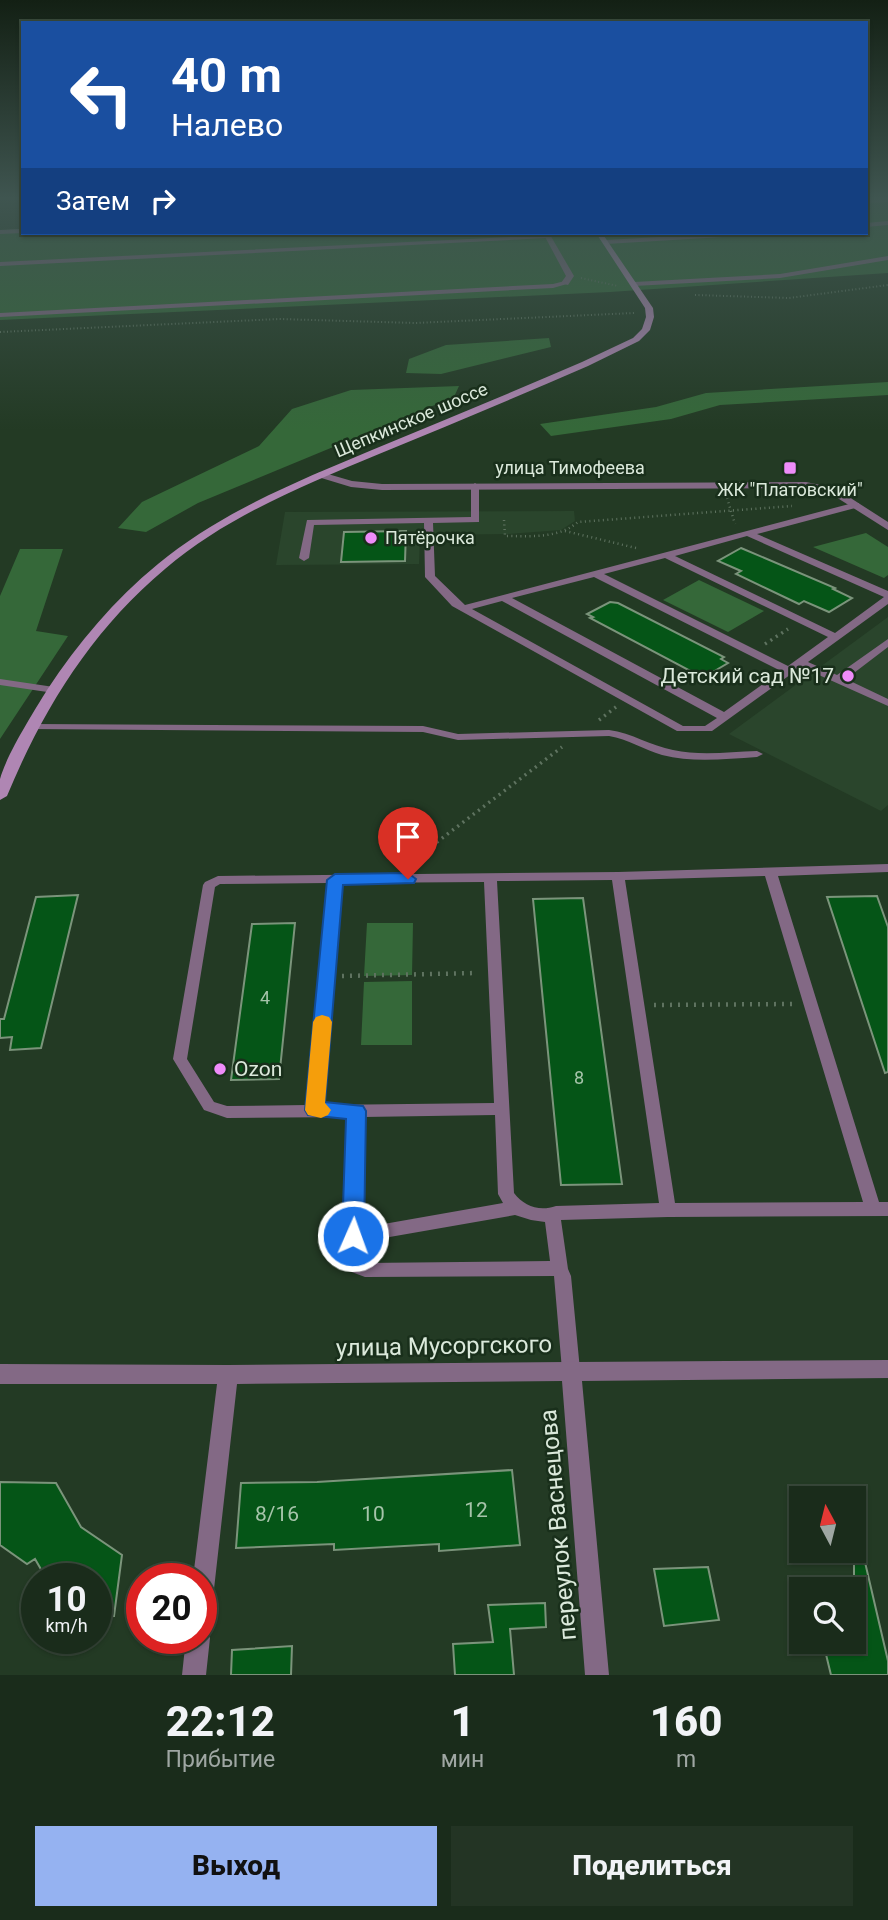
<!DOCTYPE html>
<html lang="ru">
<meta charset="utf-8">
<style>
:root{--surface:#1a2c1b;--page:#233424;--text:#f1f3f6;--muted:#9fa7a3;--line:#38483a;--accent:#95b2f1}
body{margin:0;font-family:Roboto,sans-serif;background:var(--page);color:var(--text);height:100vh;display:flex;flex-direction:column;font-size:26px;white-space:nowrap}
*{box-sizing:border-box;margin:0}
p{font-size:23px;color:var(--muted)}
.icon{flex:none;width:38px;height:38px;fill:none;stroke:currentColor;stroke-width:2;stroke-linecap:round;stroke-linejoin:round}
.map{position:relative;height:1675px;overflow:hidden}
.details{display:flex;flex-direction:column;background:var(--surface);flex:1}
.details>*{flex:none}
.banner{position:absolute;left:21px;top:21px;width:847px;height:214px;border-radius:0px;box-shadow:0 2px 5px #0004,0 0 0 2px var(--line);background:#1a4fa0;color:#fff;overflow:hidden}
.needle{width:46px;rotate:353deg}
.buttons{position:absolute;left:789px;top:1486px;display:grid;gap:14px}
.buttons a{display:grid;place-items:center;width:77px;height:77px;border-radius:0px;background:var(--surface);box-shadow:0 2px 5px #0004,0 0 0 2px var(--line);font-size:35px}
.speed{position:absolute;left:21px;top:1563px;display:flex;gap:14px;font-size:35px;font-weight:700;text-align:center}
.speed>*{display:grid;place-content:center;width:91px;height:91px;border-radius:50%;background:var(--surface);box-shadow:0 2px 5px #0004,0 0 0 2px var(--line);line-height:1}
.speed small{font-size:18px;font-weight:400}
.speed .limit{border:10px solid #d22;background:#fff;color:#111}
.pin{position:absolute;display:grid;place-items:center;width:60px;height:60px;color:#fff;margin:-72px -30px;border-radius:50% 50% 50% 0;rotate:-45deg;box-shadow:0 0 7px #0007}
.pin .icon{rotate:45deg}
.me{position:absolute;width:77px;margin:-38px;rotate:2deg;stroke-linejoin:round;filter:drop-shadow(0 0 5px #0008)}
.turn{display:flex;align-items:center;gap:24px;height:147px;padding:0 35px;font-size:32px}
.turn .icon{width:91px;height:91px;stroke-width:2.5}
.turn b{display:block;font-size:49px;line-height:60px}
.then{display:flex;align-items:center;height:66px;padding:0 35px;background:#0003;gap:14px;font-size:26px}
.eta{display:flex;justify-content:space-evenly;align-items:center;height:119px;text-align:center}
.eta b{font-size:42px;font-weight:800;line-height:49px}
.action{display:flex;gap:14px;margin-top:auto;padding:14px 35px}
.action a{flex:1;height:80px;border-radius:0px;background:var(--accent);color:#111;font-size:28px;font-weight:800;line-height:80px;text-align:center}
.action a+a{background:var(--page);color:var(--text)}
.map>svg:first-child{display:block}
.built{fill:#2a452c}
.green{fill:#356839}
.building{fill:#055517;stroke:#7b947b;stroke-width:2}
.lines{fill:none;stroke-linecap:round;stroke-linejoin:round}
.path-far3{stroke:#5f7360;stroke-width:2;stroke-dasharray:1 2.5;stroke-linecap:butt}
.path-far2{stroke:#5f7360;stroke-width:2.5;stroke-dasharray:1 3.5;stroke-linecap:butt}
.path-far1{stroke:#5f7360;stroke-width:3.5;stroke-dasharray:2 4.5;stroke-linecap:butt}
.path{stroke:#5f7360;stroke-width:4.5;stroke-dasharray:2 6;stroke-linecap:butt}
.service{fill:#836985;fill-rule:evenodd}
.minor{fill:#836985;fill-rule:evenodd}
.secondary{fill:#af86b3;fill-rule:evenodd}
.route{fill:#1a73e8;stroke:#114b97;stroke-width:2}
.slow{fill:#f59e0b}
.poi-dot{fill:#ee8cf9;stroke:#192f1b;stroke-width:2.5}
.labels{text-anchor:middle;stroke-width:5;stroke-linejoin:round;paint-order:stroke}
.far-street-label{font-size:18px;fill:#dbe9db;stroke:#192f1b}
.far-poi-label{font-size:18px;fill:#dbe9db;stroke:#192f1b}
.number-label{font-size:18px;fill:#a6c4aa}
.poi-label{font-size:21px;fill:#dbe9db;stroke:#192f1b;text-anchor:end}
.near-number-label{font-size:21px;fill:#a6c4aa}
.near-street-label{font-size:24px;fill:#dbe9db;stroke:#192f1b}
</style>
<div class="map">
<svg width="888" height="1675" viewBox="0 0 888 1675">
<rect width="100%" height="100%" fill="#233a24"/>
<!-- built -->
<path class="built" d="M574 511 575 521 561 530 508 534 420 535 419 564 276 565 285 512Z
M888 617V805L881 811 729 734Z"/>
<!-- green -->
<path class="green" d="M888 196V273L610 292 0 320V230L23 229V233H866V197Z
M549 338 551 347 441 374 406 373 409 359 446 345Z
M888 382V395L720 405 671 419 551 436 540 424 656 407 706 393Z
M459 386 454 397 198 503 146 532 118 528 142 502 259 446 292 409 351 390Z
M866 533 888 547V575L884 578 813 547Z
M20 549H63L36 631 68 636 0 739V596Z
M699 580 764 611 728 632 663 600Z
M367 923H413L412 975 364 976Z
M412 981V1045H361L364 982Z"/>
<!-- building -->
<path class="building" d="M406 531 405 561 341 562 344 532Z
M741 548 835 588 833 589 852 598 829 612 804 601 799 604 736 574 741 571 718 561Z
M610 602 618 603 724 657 721 659 728 663 706 676 699 673 696 674 590 618 593 617 587 614Z
M78 895 41 1048 10 1050 12 1037 0 1038V1019H4L36 897Z
M877 896 888 927V1072L885 1073 827 897Z
M583 898 622 1184 561 1185 533 899Z
M295 923 279 1079 231 1080 252 924Z
M512 1470 520 1545 439 1551V1544L334 1550V1544L236 1548 241 1483 317 1482Z
M0 1482 56 1483 81 1527 122 1555 114 1616 96 1617V1578H46L35 1559 27 1564 0 1545Z
M861 1545 888 1661V1675H831L823 1642H854V1546Z
M708 1567 719 1620 664 1626 654 1569Z
M545 1603 546 1627 510 1629 514 1675H455L453 1644 493 1642 488 1605Z
M292 1646 291 1675H231L232 1650Z"/>
<g class="lines">
<!-- path-far3 -->
<path class="path-far3" d="M581 278 618 286
M695 295 789 298 888 285
M0 332 279 319 415 323 634 313"/>
<!-- path-far2 -->
<path class="path-far2" d="M727 498 735 524
M504 520 505 536C530 536 558 539 578 522L792 506
M565 531 636 548"/>
<!-- path-far1 -->
<path class="path-far1" d="M765 644 788 629
M599 720 616 707
M416 858 562 747"/>
<!-- path -->
<path class="path" d="M409 863 419 856
M342 976 477 973
M654 1005 793 1004"/>
<!-- service -->
<path class="service" d="M888 198V202L866 203V199Z
M888 221V225L866 227V223Z
M23 229V233L0 234V230Z
M729 233H759L756 235 606 244 603 242 606 240Z
M549 235 547 238 0 266V262Z
M888 256V260L780 278 634 286 631 284 634 282 780 274Z
M565 281 567 282V284L553 288 0 317V313L553 284Z
M475 483 479 486V522L433 523 435 576 465 605 853 503H859V507L757 534 888 591V604L808 662 837 675 888 639V647L846 679 888 699V706L801 667 712 731H677L452 606 425 577 424 523 314 525 309 558 304 561 299 558 307 520 471 517V486ZM747 536 884 597 835 633 675 556ZM665 558 828 637 788 666 604 574ZM594 577 781 671 724 712 512 598ZM502 601 717 718 705 726H683L472 609Z
M0 679 54 687 59 690 54 693 0 685Z
M34 724 423 726 458 734 609 730C632 733 651 746 673 750 700 756 729 752 757 751L763 754 757 757C725 759 693 763 662 755 644 750 628 739 609 736L458 740 423 732 30 729 28 727 30 725Z
M888 864V872L778 876 879 1202H888V1216L668 1217 561 1220 568 1269 571 1276 580 1370 577 1376 571 1378 565 1376 562 1370 554 1276 365 1277 349 1271 344 1258 348 1117 227 1118 204 1110 173 1059 203 885 205 882 218 876 618 872ZM765 876 863 1202 675 1203 625 880ZM612 880 659 1203 556 1206C539 1212 524 1206 514 1193L497 881ZM484 882 494 1103 323 1105 341 883ZM328 883 308 1105 227 1106 214 1102 187 1059 215 887 220 884ZM495 1115 498 1194 503 1203 361 1228 363 1117ZM515 1215 531 1220 545 1222 550 1261 365 1263 360 1258 361 1242Z"/>
<!-- minor -->
<path class="minor" d="M543 233H549L574 276 568 285 561 283 566 276Z
M321 472 352 481 382 484 806 482 835 488 888 522V530L828 492 806 488 382 490 351 487 318 477V473Z
M888 1360V1378L582 1381 609 1675H585L562 1381 237 1384 212 1607 209 1615 201 1618V1578H193L217 1384H0V1364L228 1365 566 1362 571 1361 576 1362Z
M201 1628 206 1630 210 1638 206 1675H182L186 1638H201Z"/>
<!-- secondary -->
<path class="secondary" d="M596 233H602L653 308 654 317 650 330 639 341 588 366C519 396 449 425 379 454 305 485 227 516 165 569 92 630 43 709 7 796L0 800C0 794 0 786 0 779 7 754 33 713 47 690 78 643 114 600 158 564 221 512 298 481 372 450 442 421 513 392 582 362L633 338 642 329 646 317 645 308Z"/>
</g>
<!-- sky -->
<linearGradient id="sky" x2="0" y2="1"><stop stop-color="#132014"/><stop offset="0.46" stop-color="#3f5550"/><stop offset="1" stop-color="#3f5550" stop-opacity="0"/></linearGradient>
<rect width="888" height="430" fill="url(#sky)"/>
<!-- route -->
<path class="route" d="M408 873 416 879 414 883 343 885 325 1102 363 1106 366 1111 364 1236 360 1243 353 1245 346 1243 342 1236 346 1119 308 1115 305 1110 327 880 335 874Z"/>
<!-- slow -->
<path class="slow" d="M322 1015 329 1017 332 1022 325 1103 331 1110 328 1115 321 1118 308 1115 305 1110 313 1022 316 1017Z"/>
<!-- markers -->
<g class="poi-dot">
<rect x="783" y="461" width="14" height="14" rx="3.5"/>
<circle cx="371" cy="538" r="7"/>
<circle cx="848" cy="676" r="7"/>
<circle cx="220" cy="1069" r="7"/>
</g>
<g class="labels">
<!-- far-street labels -->
<g class="far-street-label">
<text transform="translate(411 420) rotate(-23)" y="6">Щепкинское шоссе</text>
<text x="570" y="474">улица Тимофеева</text>
</g>
<!-- far-poi labels -->
<g class="far-poi-label">
<text x="790" y="496">ЖК "Платовский"</text>
<text x="385" y="544" text-anchor="start">Пятёрочка</text>
</g>
<!-- number labels -->
<g class="number-label">
<text x="265" y="1004">4</text>
<text x="579" y="1084">8</text>
</g>
<!-- poi labels -->
<g class="poi-label">
<text x="834" y="683">Детский сад №17</text>
<text x="234" y="1076" text-anchor="start">Ozon</text>
</g>
<!-- near-number labels -->
<g class="near-number-label">
<text x="476" y="1517">12</text>
<text x="277" y="1521">8/16</text>
<text x="373" y="1521">10</text>
</g>
<!-- near-street labels -->
<g class="near-street-label">
<text transform="translate(444 1346) rotate(-1)" y="8">улица Мусоргского</text>
<text transform="translate(558 1525) rotate(-95)" y="8">переулок Васнецова</text>
</g>
</g>
</svg>
<div class="buttons">
<a><svg class="needle" viewBox="-14 -14 28 28"><path d="M0-13l5 13h-10z" fill="#e53935"/><path d="M0 13l5-13h-10z" fill="#9fa7a3"/></svg></a>
<a><svg class="icon" aria-label="search" viewBox="0 0 24 24"><circle cx="10" cy="10" r="6"/><path d="M15 15l6 6"/></svg></a>
</div>
<div class="speed"><div>10<small>km/h</small></div><div class="limit">20</div></div>
<div class="pin" style="left:408px;top:879px;background:#d93025"><svg class="icon" aria-label="arrive" viewBox="0 0 24 24"><path d="M6 21V4h12l-3 4 3 4H6"/></svg></div>
<svg class="me" style="left:353px;top:1236px" viewBox="-20 -20 40 40"><circle r="17" fill="#1a73e8" stroke="#fff" stroke-width="3"/><path d="M0-11L8 9 0 5-8 9z" fill="#fff"/></svg>
<div class="banner">
<div class="turn"><svg class="icon" aria-label="left" viewBox="0 0 24 24"><path d="M17 20v-9H6M10 6l-5 5 5 5"/></svg><div><b>40 m</b>Налево</div></div>
<div class="then">Затем<svg class="icon" aria-label="right" viewBox="0 0 24 24"><path d="M7 20v-9h11M14 6l5 5-5 5"/></svg></div>
</div>
</div>
<section class="details">
<div class="eta">
<div><b>22:12</b><p>Прибытие</p></div>
<div><b>1</b><p>мин</p></div>
<div><b>160</b><p>m</p></div>
</div>
<div class="action"><a>Выход</a><a>Поделиться</a></div>
</section>
